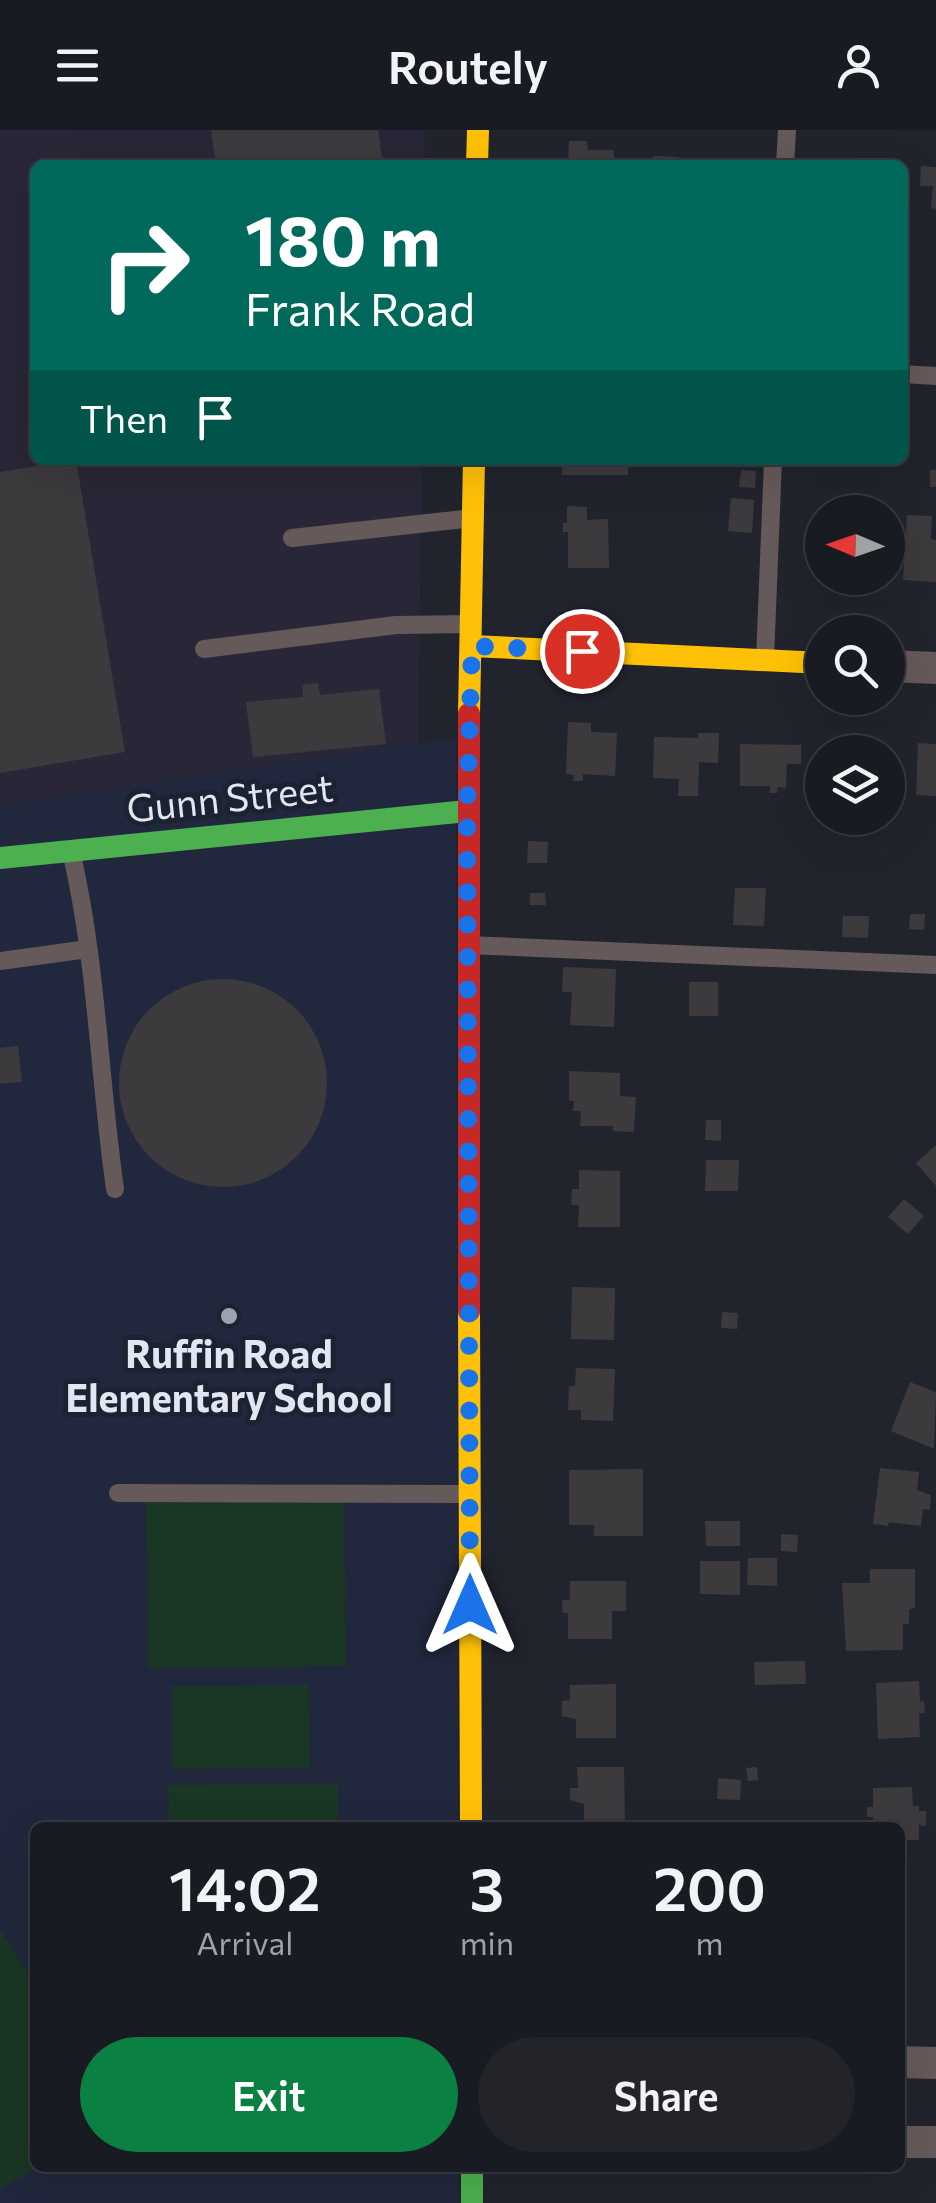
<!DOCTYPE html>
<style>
:root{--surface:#191b22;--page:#22242a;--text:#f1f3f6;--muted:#9fa1a5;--line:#373940;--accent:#0b8043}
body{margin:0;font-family:Commissioner,sans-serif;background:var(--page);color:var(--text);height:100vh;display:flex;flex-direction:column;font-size:38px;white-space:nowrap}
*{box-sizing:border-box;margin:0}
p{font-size:32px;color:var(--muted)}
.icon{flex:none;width:55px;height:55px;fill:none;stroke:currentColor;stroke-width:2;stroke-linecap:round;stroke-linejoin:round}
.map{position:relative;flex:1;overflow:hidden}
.sheet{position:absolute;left:30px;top:1692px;width:875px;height:350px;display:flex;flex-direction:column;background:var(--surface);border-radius:15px;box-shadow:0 10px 40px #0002,0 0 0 2px var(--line)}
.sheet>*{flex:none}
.hud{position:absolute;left:30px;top:30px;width:878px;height:305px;border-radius:15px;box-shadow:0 10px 40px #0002,0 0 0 2px var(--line);background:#00695c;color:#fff;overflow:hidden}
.needle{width:65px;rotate:272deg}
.controls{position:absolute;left:805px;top:365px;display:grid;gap:20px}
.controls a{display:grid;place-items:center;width:100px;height:100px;border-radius:50%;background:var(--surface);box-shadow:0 10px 40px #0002,0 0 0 2px var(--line);font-size:50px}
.pin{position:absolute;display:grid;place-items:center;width:85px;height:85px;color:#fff;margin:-42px;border:5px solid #fff;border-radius:50%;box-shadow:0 2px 10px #0007}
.me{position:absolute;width:110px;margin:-55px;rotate:0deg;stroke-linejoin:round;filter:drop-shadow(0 0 8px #0008)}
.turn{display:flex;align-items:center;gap:35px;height:210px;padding:0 50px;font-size:45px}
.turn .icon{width:130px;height:130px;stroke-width:2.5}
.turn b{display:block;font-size:70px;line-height:85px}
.then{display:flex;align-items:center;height:95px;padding:0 50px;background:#0003;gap:20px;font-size:38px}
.eta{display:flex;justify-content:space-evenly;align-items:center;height:170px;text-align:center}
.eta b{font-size:60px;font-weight:600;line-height:70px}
.button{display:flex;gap:20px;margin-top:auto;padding:20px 50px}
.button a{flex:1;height:115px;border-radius:60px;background:var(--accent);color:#fff;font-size:40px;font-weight:600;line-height:115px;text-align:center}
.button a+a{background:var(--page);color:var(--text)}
header{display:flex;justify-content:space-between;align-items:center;height:130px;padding:0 50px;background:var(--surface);font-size:45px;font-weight:600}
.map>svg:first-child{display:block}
.built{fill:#21283d}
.industrial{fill:#292737}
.green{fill:#1a3624}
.building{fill:#3d3a3d}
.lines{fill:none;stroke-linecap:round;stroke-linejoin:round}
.lane{stroke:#66595a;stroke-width:18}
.street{stroke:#66595a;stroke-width:32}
.fast{stroke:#4caf50;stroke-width:22}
.slow{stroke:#ffc107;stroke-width:22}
.jam{stroke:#c62828;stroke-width:22}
.route{stroke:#1a73e8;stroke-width:18;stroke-dasharray:0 32.4}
.poi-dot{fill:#9ea2ac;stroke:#1c2232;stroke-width:4}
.labels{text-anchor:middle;stroke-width:10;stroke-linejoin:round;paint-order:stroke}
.street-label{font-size:38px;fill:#e1e6f1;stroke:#1c2232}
.poi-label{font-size:38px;font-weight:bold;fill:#e1e6f1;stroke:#1c2232}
</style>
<header><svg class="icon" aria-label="menu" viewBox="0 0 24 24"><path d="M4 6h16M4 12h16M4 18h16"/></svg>Routely<svg class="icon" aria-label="person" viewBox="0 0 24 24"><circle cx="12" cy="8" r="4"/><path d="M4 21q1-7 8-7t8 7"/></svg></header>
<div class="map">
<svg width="936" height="2073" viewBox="0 0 936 2073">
<rect width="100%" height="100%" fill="#21242d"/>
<!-- built -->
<path class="built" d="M456 608 458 1697 35 1698V2038H458V2073H0V675Z"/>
<!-- industrial -->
<path class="industrial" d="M0 0H424L425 35H35V330H422L418 614 0 675Z"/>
<!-- green -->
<path class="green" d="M344 1356 346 1536 148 1538 146 1359Z
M309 1555 310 1638 172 1639V1556Z
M338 1654V1697H169L168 1655Z
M0 1799 35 1856 37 2038 0 2059Z"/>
<!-- building -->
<path class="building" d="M211 0H378L383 35H216Z
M569 11H587L588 20H614V35H568Z
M653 26 679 27V35H653Z
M921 36 936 37V79L931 78 933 56H920Z
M76 330 125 622 0 643V342Z
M562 330H628V345H562Z
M741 340 756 341 755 358 739 357Z
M930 340H936V357H930Z
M731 368 754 370 752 403 728 401Z
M567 376 587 377V390L608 389 609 438H568V402H563V393H567Z
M907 385 932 386 931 409 936 410V452L903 450Z
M817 404H822V447L815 446Z
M842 448H863V458L841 457Z
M318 553 320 565 379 559 386 614 253 627 246 572 303 567 302 555Z
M568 592 591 593V602L617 603 615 646 583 644V651H573L574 645 566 644Z
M698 603H719L718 633 699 632 698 666H678L679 649 653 648 654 607 698 608Z
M918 613 936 614V666L916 665Z
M740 614 801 615V634H787L786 658 778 657 777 663H770V656H740Z
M864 614 873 615V618L893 619 892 645 888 644V622H828V617L863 619Z
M528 711 548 712 547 733H527Z
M735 758H766L764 796 733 795Z
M530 763H545L546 775H530Z
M910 784H925L924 800 909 799Z
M843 786H869L868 808 842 807Z
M563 837 616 839 614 897 570 895 572 862H562Z
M119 953a104 104 0 1 1 208 0a104 104 0 1 1-208 0Z
M689 852H718V886H689Z
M18 916 22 952 0 954V918Z
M569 941 620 943V966L636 967 634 1002 613 1001V996H580L581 981H573L574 971H569Z
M706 990H721V1011L705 1010Z
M936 1015V1056L916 1033Z
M706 1030H739L738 1061H705Z
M579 1040 620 1041V1097H578L579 1075H571L572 1059H579Z
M904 1069 924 1086 908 1104 888 1087Z
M572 1157 615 1158 614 1210 571 1209Z
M722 1182 738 1183 737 1199 721 1198Z
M576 1238 615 1239 613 1291 581 1290V1280H568L569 1256H575Z
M910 1252 936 1262 934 1319 891 1301Z
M880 1338 919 1342 917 1360 931 1365 930 1380 923 1379 921 1396 889 1392 888 1396 873 1394Z
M643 1339V1406H594V1395H569V1340Z
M705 1391H740V1416H706Z
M781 1404 798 1405 797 1422 781 1421Z
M748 1428H777V1456L747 1455Z
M700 1431H740V1465L700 1464Z
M870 1439H915V1478L909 1479V1494H903V1520L846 1521 842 1453H870Z
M570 1451H626V1481H612V1509H568V1483H563L562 1470H570Z
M805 1531 806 1554 755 1555 754 1532Z
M919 1551 920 1572 924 1571 925 1583H919L920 1607 878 1609 876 1553Z
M616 1554V1608H576V1589L562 1586V1571L570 1570V1555Z
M577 1637H624L625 1692H584V1674L570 1670V1658H578Z
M757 1637 758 1650 748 1651 746 1638Z
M718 1648 741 1650 740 1670 717 1669Z
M912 1657 913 1676H919V1681H926V1696L919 1695V1710H900V1698H873V1687H867V1677H873V1658Z"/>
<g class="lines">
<!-- lane -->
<path class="lane" d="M785 35 787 0
M902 244 936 246
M292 408 473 388
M204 519 396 495 471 494
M765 529 773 330
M71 721C97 832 99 947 115 1059
M467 815 936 835
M0 831 88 819
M118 1363 469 1364"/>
<!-- street -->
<path class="street" d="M888 536 936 538
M900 1932 936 1933
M900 2012H936"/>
<!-- fast -->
<path class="fast" d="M0 728 467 681
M472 2038V2073"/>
<!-- slow -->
<path class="slow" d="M477 35 478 0
M472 516 822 533
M469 584 474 330
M469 1181 471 1698"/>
<!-- jam -->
<path class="jam" d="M469 584V1181"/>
</g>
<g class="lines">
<!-- route -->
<path class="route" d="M470 1475 467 681 472 516 582 521"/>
</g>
<!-- markers -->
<circle class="poi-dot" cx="229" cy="1186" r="10"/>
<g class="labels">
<!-- street labels -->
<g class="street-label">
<text transform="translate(230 669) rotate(-6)" y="13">Gunn Street</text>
</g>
<!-- poi labels -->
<g class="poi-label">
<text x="229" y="1238">Ruffin Road<tspan x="229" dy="44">Elementary School</tspan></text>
</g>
</g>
</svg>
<div class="controls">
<a><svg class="needle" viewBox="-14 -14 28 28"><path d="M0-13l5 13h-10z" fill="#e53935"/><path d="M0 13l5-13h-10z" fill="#9fa1a5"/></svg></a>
<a><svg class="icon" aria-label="search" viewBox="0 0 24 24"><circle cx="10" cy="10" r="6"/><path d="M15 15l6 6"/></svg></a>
<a><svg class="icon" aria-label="layers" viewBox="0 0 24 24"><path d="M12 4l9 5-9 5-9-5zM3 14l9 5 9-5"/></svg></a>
</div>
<div class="pin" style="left:582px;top:521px;background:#d93025"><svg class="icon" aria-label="arrive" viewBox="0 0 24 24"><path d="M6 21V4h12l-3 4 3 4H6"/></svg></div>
<svg class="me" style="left:470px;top:1475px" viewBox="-20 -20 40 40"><path d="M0-17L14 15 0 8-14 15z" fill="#1a73e8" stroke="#fff" stroke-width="4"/></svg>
<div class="hud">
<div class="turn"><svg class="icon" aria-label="right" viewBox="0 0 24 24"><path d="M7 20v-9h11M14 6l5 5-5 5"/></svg><div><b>180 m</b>Frank Road</div></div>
<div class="then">Then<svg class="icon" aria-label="arrive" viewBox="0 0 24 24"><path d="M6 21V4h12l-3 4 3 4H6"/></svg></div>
</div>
<section class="sheet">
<div class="eta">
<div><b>14:02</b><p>Arrival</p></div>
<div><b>3</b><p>min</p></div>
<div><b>200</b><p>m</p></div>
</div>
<div class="button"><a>Exit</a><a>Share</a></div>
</section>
</div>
